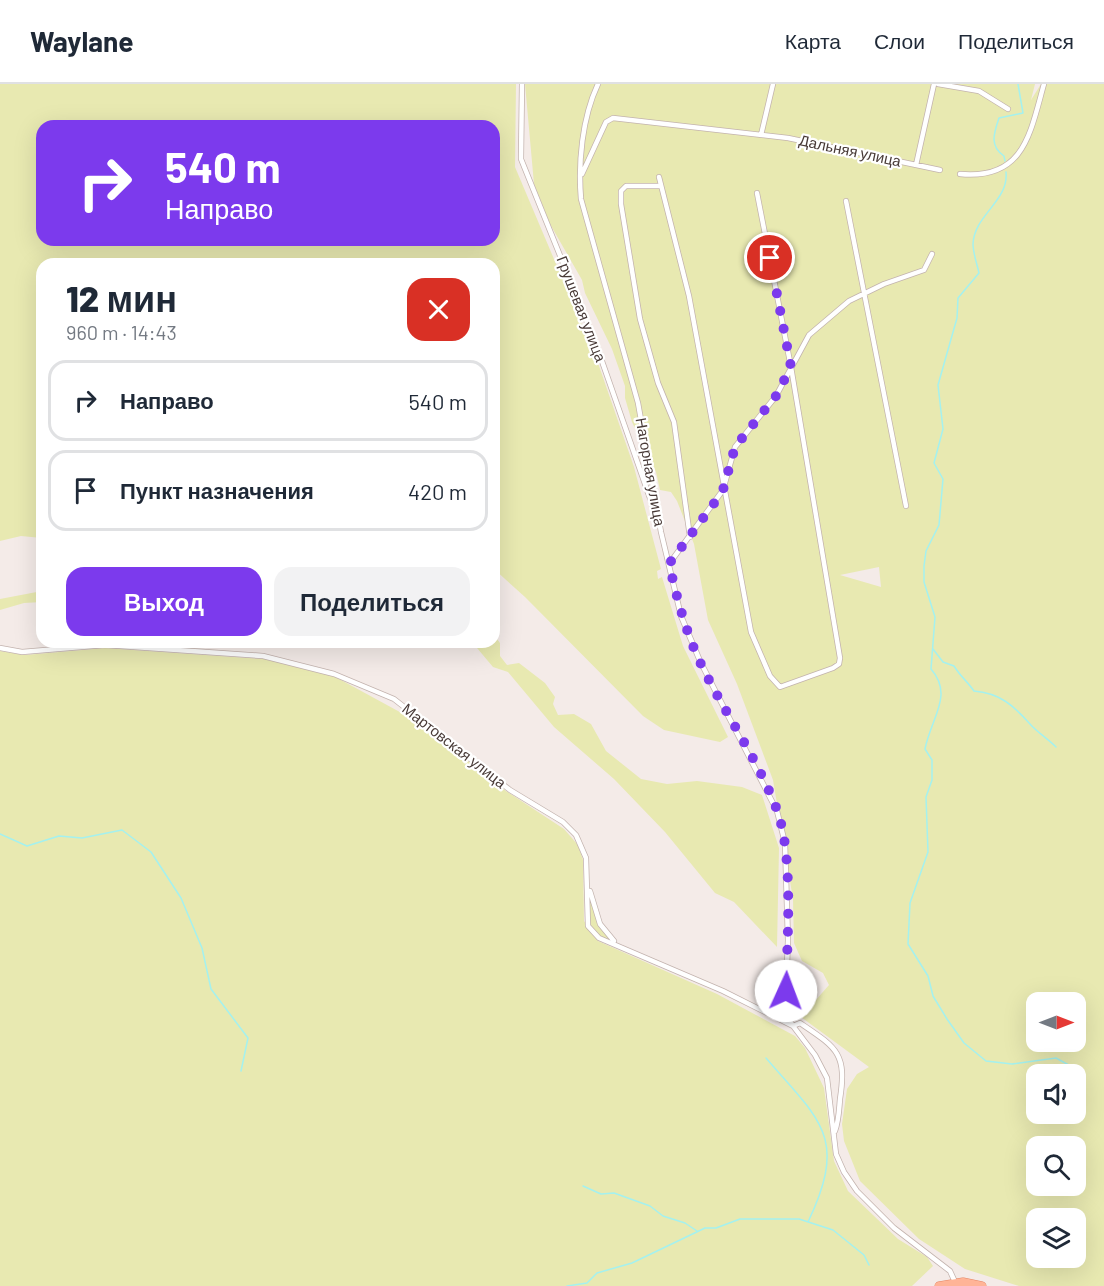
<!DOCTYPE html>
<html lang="ru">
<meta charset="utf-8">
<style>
:root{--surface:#fff;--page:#f2f2f3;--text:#1f2937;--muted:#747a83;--line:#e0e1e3;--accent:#7c3aed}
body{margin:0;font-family:Barlow,sans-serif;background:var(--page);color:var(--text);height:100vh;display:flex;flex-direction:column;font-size:22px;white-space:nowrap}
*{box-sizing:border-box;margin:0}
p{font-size:20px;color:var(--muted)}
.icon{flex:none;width:33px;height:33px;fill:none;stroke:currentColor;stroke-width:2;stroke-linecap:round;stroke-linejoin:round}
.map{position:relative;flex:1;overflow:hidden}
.sheet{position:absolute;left:36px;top:174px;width:464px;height:390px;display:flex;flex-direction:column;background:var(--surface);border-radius:18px;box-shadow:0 6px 24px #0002}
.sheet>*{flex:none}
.top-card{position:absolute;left:36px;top:36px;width:464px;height:126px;border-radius:18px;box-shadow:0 6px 24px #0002;background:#7c3aed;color:#fff;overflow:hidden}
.needle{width:39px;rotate:90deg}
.controls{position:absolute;left:1026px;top:908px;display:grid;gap:12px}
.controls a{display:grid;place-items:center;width:60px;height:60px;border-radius:12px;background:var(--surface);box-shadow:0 6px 24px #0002;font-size:30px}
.pin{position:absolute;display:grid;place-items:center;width:51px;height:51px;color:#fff;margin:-26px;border:3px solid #fff;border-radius:50%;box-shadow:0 2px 6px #0007}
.me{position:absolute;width:66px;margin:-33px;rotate:2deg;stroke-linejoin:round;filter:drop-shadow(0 0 4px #0008)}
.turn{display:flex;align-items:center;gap:21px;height:126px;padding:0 30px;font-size:27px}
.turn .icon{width:78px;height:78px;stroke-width:2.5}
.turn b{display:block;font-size:42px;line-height:51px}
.round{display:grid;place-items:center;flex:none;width:63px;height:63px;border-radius:18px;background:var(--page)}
.summary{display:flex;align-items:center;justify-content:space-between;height:102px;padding:0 30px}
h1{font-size:36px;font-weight:800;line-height:45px}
.action{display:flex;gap:12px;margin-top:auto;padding:12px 30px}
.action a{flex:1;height:69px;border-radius:18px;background:var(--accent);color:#fff;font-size:24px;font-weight:800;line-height:69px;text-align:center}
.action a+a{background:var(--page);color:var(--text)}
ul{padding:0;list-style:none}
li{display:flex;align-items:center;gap:18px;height:81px;margin:0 12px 9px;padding:0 18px;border:3px solid var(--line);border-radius:18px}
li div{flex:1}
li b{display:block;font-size:22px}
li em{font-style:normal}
header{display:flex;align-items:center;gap:36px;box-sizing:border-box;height:84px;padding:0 30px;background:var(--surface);border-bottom:2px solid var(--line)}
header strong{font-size:28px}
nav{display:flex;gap:33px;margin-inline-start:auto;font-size:21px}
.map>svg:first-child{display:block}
.green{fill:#e8e9b1;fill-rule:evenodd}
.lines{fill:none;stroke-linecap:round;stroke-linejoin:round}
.stream{stroke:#a4f1ef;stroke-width:1.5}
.street-casing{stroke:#c3b3ae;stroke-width:6}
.primary-casing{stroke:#e58766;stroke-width:9}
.street{stroke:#fff;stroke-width:4.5}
.primary{stroke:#ffb497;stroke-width:8}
.route{stroke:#7c3aed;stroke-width:10;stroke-dasharray:0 18}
.labels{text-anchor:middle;stroke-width:4.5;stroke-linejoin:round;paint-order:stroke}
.street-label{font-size:15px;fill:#483a37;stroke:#fff}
</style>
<header>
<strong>Waylane</strong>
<nav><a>Карта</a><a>Слои</a><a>Поделиться</a></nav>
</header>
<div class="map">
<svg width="1104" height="1202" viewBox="0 0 1104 1202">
<rect width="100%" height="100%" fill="#f4ebe8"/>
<!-- green -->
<path class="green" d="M0 0H516L515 83 598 279 634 383 661 485 657 487 658 495 662 493 683 562 728 653 720 658 664 646 643 632 525 513 494 485V180H42V454L21 452 0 457ZM42 42H494V156H42Z
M525 0H1035L1031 16 1041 0H1104V1202H1019L965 1185 919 1155 860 1097 844 1057 842 1040 847 1005 857 990 869 983 801 933 829 901 823 889 802 877 794 859 793 815 773 696 737 600 708 536 694 460 677 417 671 408 660 406 656 388 632 338 625 314V302L612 265 585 209 582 196 550 140 534 100ZM879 483 881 503 840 491ZM1036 918H1076V957H1036ZM1036 990H1076V1029H1036ZM1036 1062H1076V1101H1036ZM1036 1134H1076V1173H1036Z
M42 507V518L24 519 0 526V515Z
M494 551 500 559V572L507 581 519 579 545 599 555 613 553 620 558 631 574 630 591 640 606 667 641 695 667 700 697 697 742 703 762 711 779 764 777 863 734 818 715 809 665 748 614 695 554 643 508 588 493 583 472 558H494Z
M105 564 265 575 330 590 420 639 506 707 564 745 578 761 583 776 584 837 598 857 717 910 795 952 805 964 824 1004 834 1077 848 1107 898 1155 927 1173 933 1182 912 1202H0V567L25 571Z
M589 812 597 836 612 857 601 854 589 842Z"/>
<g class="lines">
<!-- stream -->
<path class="stream" d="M1005 77 1004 72C989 62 994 49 999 34L1023 29 1018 0
M1006 88C1009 117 974 131 973 160 973 169 977 180 979 189L958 214 957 234 938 301 943 345 934 379 943 395 939 441 926 467 924 482V498L935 533 931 585C954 611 931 634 925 665L932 676V696L926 713 928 768 910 819 908 860 928 892 933 912 947 935 964 959 986 977 1012 980 1056 974 1076 985
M933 565 943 578 954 582C960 592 967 597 974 607 1000 609 1014 622 1030 640 1037 648 1048 655 1056 663
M0 750 27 762 59 752 82 754 122 746 151 768 181 814 202 864 211 905 248 954 241 987
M766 974C819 1036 849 1052 808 1138
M583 1102 601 1110 614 1109 650 1122 663 1132 685 1139 697 1147
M567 1202 587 1199 597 1189 632 1179 705 1144H716L740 1135H799L833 1146 864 1171 869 1181"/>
<!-- street casing -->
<g class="street-casing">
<path id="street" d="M522 0 521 75 597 263 658 437
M598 0C582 34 578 79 581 115L638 319 661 448 681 532 700 577 777 727 785 759 788 856 786 907 788 934 793 942 800 939C837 964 847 969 840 1015 839 1026 839 1036 835 1047
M938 0 979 7 1008 25
M761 51 773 0
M916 81 934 0
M582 90 606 38 613 34 788 54 940 86
M960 90C1024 96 1030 50 1044 0
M659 93 689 212 751 548 770 592 780 603 833 584 839 580 840 574 791 283 757 109
M661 102H626L621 107V120L640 235 658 299 674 338 690 453
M846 117 906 422
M669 480 723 406 735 363 776 312 809 251 849 217 884 200 924 186 932 170
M0 564 22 568 105 561 263 572 334 590 394 615 510 706 563 738 576 751 586 774 588 842 599 854 723 907 793 942 815 971 827 994 836 1070 844 1088 857 1107 894 1144 950 1187 955 1198
M590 807 600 840 614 857"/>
</g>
<!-- primary casing -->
<g class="primary-casing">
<path id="primary" d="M939 1202 963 1198 982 1202"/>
</g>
<!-- street -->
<use href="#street" class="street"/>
<!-- primary -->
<use href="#primary" class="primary"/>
</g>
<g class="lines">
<!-- route -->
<path class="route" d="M770 174 791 283 776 312 735 363 723 406 718 414 669 480C677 514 685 545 699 576 723 627 757 673 777 726 794 773 787 856 786 907"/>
</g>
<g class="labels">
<!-- street labels -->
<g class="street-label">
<text transform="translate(850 67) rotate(12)" y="5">Дальняя улица</text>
<text transform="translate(581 225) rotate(69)" y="5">Грушевая улица</text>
<text transform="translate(650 388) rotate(80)" y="5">Нагорная улица</text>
<text transform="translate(454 662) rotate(38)" y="5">Мартовская улица</text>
</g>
</g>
</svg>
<div class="controls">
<a><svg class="needle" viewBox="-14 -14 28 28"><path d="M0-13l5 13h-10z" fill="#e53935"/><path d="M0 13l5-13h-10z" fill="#747a83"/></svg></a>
<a><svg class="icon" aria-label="sound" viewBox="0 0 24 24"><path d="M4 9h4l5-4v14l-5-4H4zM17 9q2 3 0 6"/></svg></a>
<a><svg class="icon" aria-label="search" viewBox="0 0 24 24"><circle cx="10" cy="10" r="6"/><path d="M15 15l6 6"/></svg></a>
<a><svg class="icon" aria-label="layers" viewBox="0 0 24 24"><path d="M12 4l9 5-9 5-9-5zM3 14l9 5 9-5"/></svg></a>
</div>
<div class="pin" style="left:770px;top:174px;background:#d93025"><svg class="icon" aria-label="arrive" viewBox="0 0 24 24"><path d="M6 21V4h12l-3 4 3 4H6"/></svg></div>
<svg class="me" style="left:786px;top:907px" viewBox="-20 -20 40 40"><circle r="19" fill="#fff"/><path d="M0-13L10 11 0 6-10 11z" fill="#7c3aed"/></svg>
<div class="top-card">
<div class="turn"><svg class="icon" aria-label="right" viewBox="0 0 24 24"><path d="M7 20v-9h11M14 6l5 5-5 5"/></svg><div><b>540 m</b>Направо</div></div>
</div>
<section class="sheet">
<div class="summary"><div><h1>12 мин</h1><p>960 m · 14:43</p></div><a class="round" style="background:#d93025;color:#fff"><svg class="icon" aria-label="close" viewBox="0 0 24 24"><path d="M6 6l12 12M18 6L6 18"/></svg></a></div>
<ul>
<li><svg class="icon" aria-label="right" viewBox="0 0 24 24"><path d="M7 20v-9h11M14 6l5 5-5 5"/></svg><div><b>Направо</b></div><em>540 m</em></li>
<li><svg class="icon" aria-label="arrive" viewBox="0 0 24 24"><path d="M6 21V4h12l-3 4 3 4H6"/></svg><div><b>Пункт назначения</b></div><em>420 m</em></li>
</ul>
<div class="action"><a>Выход</a><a>Поделиться</a></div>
</section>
</div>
